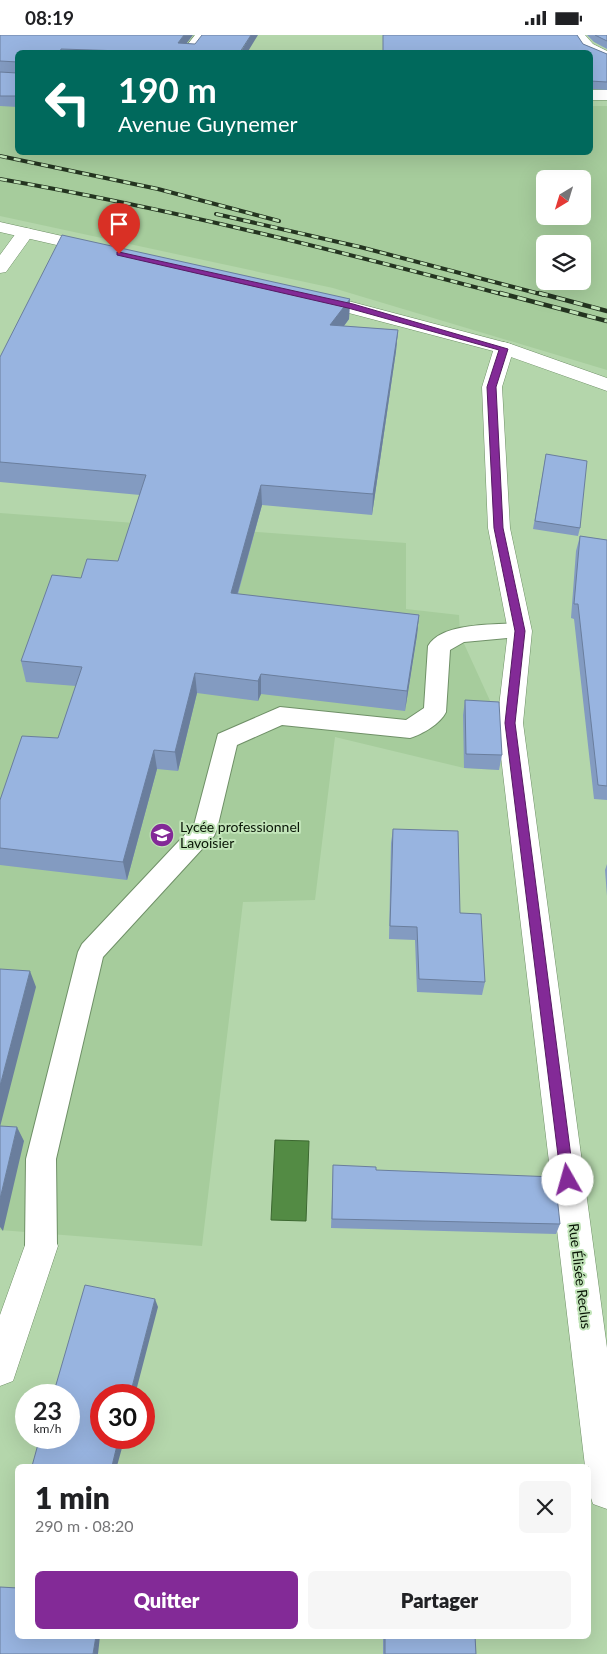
<!DOCTYPE html>
<html lang="fr">
<meta charset="utf-8">
<style>
:root{--surface:#fff;--page:#f6f6f6;--text:#202124;--muted:#757577;--accent:#832a97}
body{margin:0;font-family:Lato,sans-serif;background:var(--page);color:var(--text);height:100vh;display:flex;flex-direction:column;font-size:19px;white-space:nowrap}
*{box-sizing:border-box;margin:0}
p{font-size:16px;color:var(--muted)}
.icon{flex:none;width:28px;height:28px;fill:none;stroke:currentColor;stroke-width:2;stroke-linecap:round;stroke-linejoin:round}
.map{position:relative;flex:1;overflow:hidden}
.panel{position:absolute;left:15px;top:1429px;width:576px;height:175px;display:flex;flex-direction:column;background:var(--surface);border-radius:8px;box-shadow:0 5px 20px #0002}
.panel>*{flex:none}
.guide{position:absolute;left:15px;top:15px;width:578px;height:105px;border-radius:8px;box-shadow:0 5px 20px #0002;background:#00695c;color:#fff;overflow:hidden}
.needle{width:32px;rotate:218deg}
.tools{position:absolute;left:536px;top:135px;display:grid;gap:10px}
.tools a{display:grid;place-items:center;width:55px;height:55px;border-radius:8px;background:var(--surface);box-shadow:0 5px 20px #0002;font-size:25px}
.speed{position:absolute;left:15px;top:1349px;display:flex;gap:10px;font-size:25px;font-weight:700;text-align:center}
.speed>*{display:grid;place-content:center;width:65px;height:65px;border-radius:50%;background:var(--surface);box-shadow:0 5px 20px #0002;line-height:1}
.speed small{font-size:12px;font-weight:400}
.speed .limit{border:8px solid #d22;background:#fff;color:#111}
.pin{position:absolute;display:grid;place-items:center;width:42px;height:42px;color:#fff;margin:-51px -21px;border-radius:50% 50% 50% 0;rotate:-45deg;box-shadow:0 0 5px #0007}
.pin .icon{rotate:45deg}
.me{position:absolute;width:55px;margin:-28px;rotate:353deg;stroke-linejoin:round;filter:drop-shadow(0 0 4px #0008)}
.turn{display:flex;align-items:center;gap:18px;height:105px;padding:0 20px;font-size:22px}
.turn .icon{width:65px;height:65px;stroke-width:2.5}
.turn b{display:block;font-size:35px;line-height:42px}
.round{display:grid;place-items:center;flex:none;width:52px;height:52px;border-radius:8px;background:var(--page)}
.headline{display:flex;align-items:center;justify-content:space-between;height:85px;padding:0 20px}
h1{font-size:30px;font-weight:800;line-height:38px}
.primary-button{display:flex;gap:10px;margin-top:auto;padding:10px 20px}
.primary-button a{flex:1;height:58px;border-radius:8px;background:var(--accent);color:#fff;font-size:20px;font-weight:800;line-height:58px;text-align:center}
.primary-button a+a{background:var(--page);color:var(--text)}
.status{display:flex;justify-content:space-between;align-items:center;height:35px;padding:0 25px;background:var(--surface);direction:ltr}
.status svg{height:14px;fill:currentColor}
.map>svg:first-child{display:block}
.built{fill:#a6cc9c;fill-rule:evenodd}
.water{fill:#538b44;stroke:#3d6831}
.lines{fill:none;stroke-linecap:round;stroke-linejoin:round}
.lane-casing{stroke:#6f9067;stroke-width:2}
.street-casing{stroke:#6f9067;stroke-width:1}
.secondary-casing{stroke:#6f9067;stroke-width:1}
.lane{fill:#fff;fill-rule:evenodd}
.street{fill:#fff;fill-rule:evenodd}
.secondary{fill:#fff;fill-rule:evenodd}
.rail-far1-casing{stroke:#243420;stroke-width:4}
.rail-casing{stroke:#243420;stroke-width:4.5}
.rail-far1{stroke:#c1e4b8;stroke-width:2.5;stroke-dasharray:7;stroke-linecap:butt}
.rail{stroke:#c1e4b8;stroke-width:3;stroke-dasharray:9;stroke-linecap:butt}
.wall{fill:#839bc1}
.shaded-wall{fill:#6a7e9d}
.building{fill:#98b4e0;stroke:#6a7e9d}
.route{fill:#832a97;stroke:#551b62}
.labels{text-anchor:middle;stroke-width:4;stroke-linejoin:round;paint-order:stroke}
.poi-label{font-size:14px;fill:#091506;stroke:#c1e4b8;text-anchor:start}
.street-label{font-size:14px;fill:#091506;stroke:#c1e4b8}
</style>
<div class="status"><b>08:19</b><svg viewBox="0 0 49 12"><path d="M0 12V9h3v3zM5 12V6h3v6zM10 12V3h3v9zM15 12V0h3v12zM26 1h20v11H26zM47 4h2v5h-2z"/></svg></div>
<div class="map">
<svg width="607" height="1619" viewBox="0 0 607 1619">
<rect width="100%" height="100%" fill="#b4d6ab"/>
<!-- built -->
<path class="built" d="M0 53 17 54 18 118H590V71H607V335L333 253 0 181ZM545 144H582V181H545ZM545 209H582V246H545Z
M0 478 406 508V574L459 580 460 600 497 681 499 735 464 733 335 702 315 865 243 867 202 1211 0 1195Z"/>
<!-- water -->
<path class="water" d="M275 1105 309 1106 306 1186 271 1185Z"/>
<g class="lines">
<!-- lane casing -->
<g class="lane-casing">
<path id="lane" d="M520 588 528 591 531 596 528 601 464 607 450 615 446 677C440 689 423 699 410 703L282 690 237 710 217 794 214 801 103 922 56 1124 57 1211 52 1222 41 1227 30 1222 25 1211 26 1124 78 917 82 909 194 790 218 699 280 672 406 685 424 673 428 611C442 587 495 590 520 588Z"/>
</g>
<!-- street casing -->
<g class="street-casing">
<path id="street" d="M195 0H209L196 18H181Z
M571 0H585L593 9 607 16V26L583 15Z
M25 193 31 194 34 198 6 237 0 238V220L19 194Z
M504 307 511 309 514 313 502 352 510 493 532 596 523 688 607 1313V1474L593 1469 589 1457V1431H585L497 688 508 596 488 493 482 352 494 313 497 309Z
M41 1194 53 1199 58 1211 13 1346 0 1351V1280L29 1199Z"/>
</g>
<!-- secondary casing -->
<g class="secondary-casing">
<path id="secondary" d="M590 55H607V65H590Z
M0 187 102 210 105 214 102 218 96 219 0 197Z
M314 257 511 309 607 343V356L497 317 307 267 305 263 307 259Z"/>
</g>
<!-- lane -->
<use href="#lane" class="lane"/>
<!-- street -->
<use href="#street" class="street"/>
<!-- secondary -->
<use href="#secondary" class="secondary"/>
<!-- rail-far1 casing -->
<g class="rail-far1-casing">
<path id="rail-far1" d="M0 121 158 154 279 186
M0 144C171 174 338 216 505 260
M216 179 360 212 544 260"/>
</g>
<!-- rail casing -->
<g class="rail-casing">
<path id="rail" d="M500 258 607 286
M539 258 607 276"/>
</g>
<!-- rail-far1 -->
<use href="#rail-far1" class="rail-far1"/>
<!-- rail -->
<use href="#rail" class="rail"/>
</g>
<!-- wall -->
<path class="wall" d="M0 0 186 8 247 18H18V72L0 71Z
M383 0H577L583 9 607 19V55L590 54V18H383Z
M587 0H607V14L594 7Z
M350 264 349 284 344 291 398 295 396 316 372 480 262 470 238 559 419 580 417 600 405 676 261 659 258 666 197 658 178 736 157 734 127 845 0 830V765L58 703 76 651 26 647 21 626 81 543 118 526 140 460 0 447V322Z
M546 419 580 493 578 501 533 494Z
M580 501 607 505V765L594 764 574 584 571 583 576 516Z
M465 665 502 720 499 735 464 733 463 680Z
M393 794 460 878 485 947 482 960 417 957 415 905 389 904 391 808Z
M607 829V861L605 835Z
M333 1130 376 1135 560 1189 556 1199 331 1193Z
M383 1601H475L476 1619H383Z"/>
<!-- shaded-wall -->
<path class="shaded-wall" d="M184 0H193L180 17 178 8Z
M251 0H258L247 18H240Z
M350 264 349 284 329 311 330 290Z
M398 295 396 316 372 480 373 459Z
M261 450 262 470 232 578 231 558Z
M419 580 417 600 405 676 407 656Z
M195 638 197 658 178 736 175 717Z
M261 639V659L258 666V646Z
M154 715 157 734 127 845 123 827Z
M30 936 36 952 0 1092V1051Z
M17 1092 24 1106 3 1196 0 1192V1164Z
M155 1264 158 1272 135 1360H130Z
M119 1402H125L117 1431H112Z
M96 1601H100L98 1619H93Z"/>
<!-- building -->
<path class="building" d="M0 0H184L178 8 195 9 202 0H251L240 17 245 18H184L61 14 60 18H18V27L0 26Z
M383 0H577L583 9 607 19V47L590 46V18H383Z
M595 0H607V6Z
M18 29V61H0V37L17 38Z
M62 200 350 264 330 290 398 295 373 459 261 450 231 558 419 580 407 656 261 639 258 646 195 638 175 717 154 715 123 827 0 813V765L22 701 58 703 82 632 21 626 52 540 81 543 87 524 118 526 146 440 0 427V322Z
M546 419 587 426 580 493 535 486Z
M580 501 607 505V751L598 750 578 569H574Z
M465 665 499 667 502 720 466 719Z
M393 794 458 796 460 878 481 879 485 947 419 944 417 892 390 891Z
M0 934 30 936 0 1051Z
M0 1091 17 1092 0 1164Z
M333 1130 376 1132V1135L555 1142 560 1189 332 1184Z
M85 1250 155 1264 130 1360H101V1402H119L112 1431H32L40 1402H69V1360H53Z
M0 1552 18 1553V1601H96L93 1619H0Z
M385 1601H475L476 1619H385Z"/>
<!-- route -->
<path class="route" d="M119 217 353 269 508 314 496 352 503 493 525 596 515 688 574 1145 572 1150 568 1152 563 1150 561 1145 505 688 515 596 494 493 487 352 499 315 348 273 117 220V217Z"/>
<!-- icons -->
<defs>
<g id="school-disc" transform="scale(1.25)"><circle r="9.5" fill="#832a97" stroke="#c1e4b8"/><path d="M0-5L7-2L0 1L-7-2ZM-4 1L0 2.5L4 1V4Q0 6-4 4Z" fill="#fff"/></g>
</defs>
<g fill-rule="evenodd">
<use href="#school-disc" x="162" y="800"/>
</g>
<g class="labels">
<!-- poi labels -->
<g class="poi-label">
<text x="180" y="797">Lycée professionnel<tspan x="180" dy="16">Lavoisier</tspan></text>
</g>
<!-- street labels -->
<g class="street-label">
<text transform="translate(580 1241) rotate(83)" y="5">Rue Élisée Reclus</text>
</g>
</g>
</svg>
<div class="tools">
<a><svg class="needle" viewBox="-14 -14 28 28"><path d="M0-13l5 13h-10z" fill="#e53935"/><path d="M0 13l5-13h-10z" fill="#757577"/></svg></a>
<a><svg class="icon" aria-label="layers" viewBox="0 0 24 24"><path d="M12 4l9 5-9 5-9-5zM3 14l9 5 9-5"/></svg></a>
</div>
<div class="speed"><div>23<small>km/h</small></div><div class="limit">30</div></div>
<div class="pin" style="left:119px;top:219px;background:#d93025"><svg class="icon" aria-label="arrive" viewBox="0 0 24 24"><path d="M6 21V4h12l-3 4 3 4H6"/></svg></div>
<svg class="me" style="left:568px;top:1145px" viewBox="-20 -20 40 40"><circle r="19" fill="#fff"/><path d="M0-13L10 11 0 6-10 11z" fill="#832a97"/></svg>
<div class="guide">
<div class="turn"><svg class="icon" aria-label="left" viewBox="0 0 24 24"><path d="M17 20v-9H6M10 6l-5 5 5 5"/></svg><div><b>190 m</b>Avenue Guynemer</div></div>
</div>
<section class="panel">
<div class="headline"><div><h1>1 min</h1><p>290 m · 08:20</p></div><a class="round"><svg class="icon" aria-label="close" viewBox="0 0 24 24"><path d="M6 6l12 12M18 6L6 18"/></svg></a></div>
<div class="primary-button"><a>Quitter</a><a>Partager</a></div>
</section>
</div>
